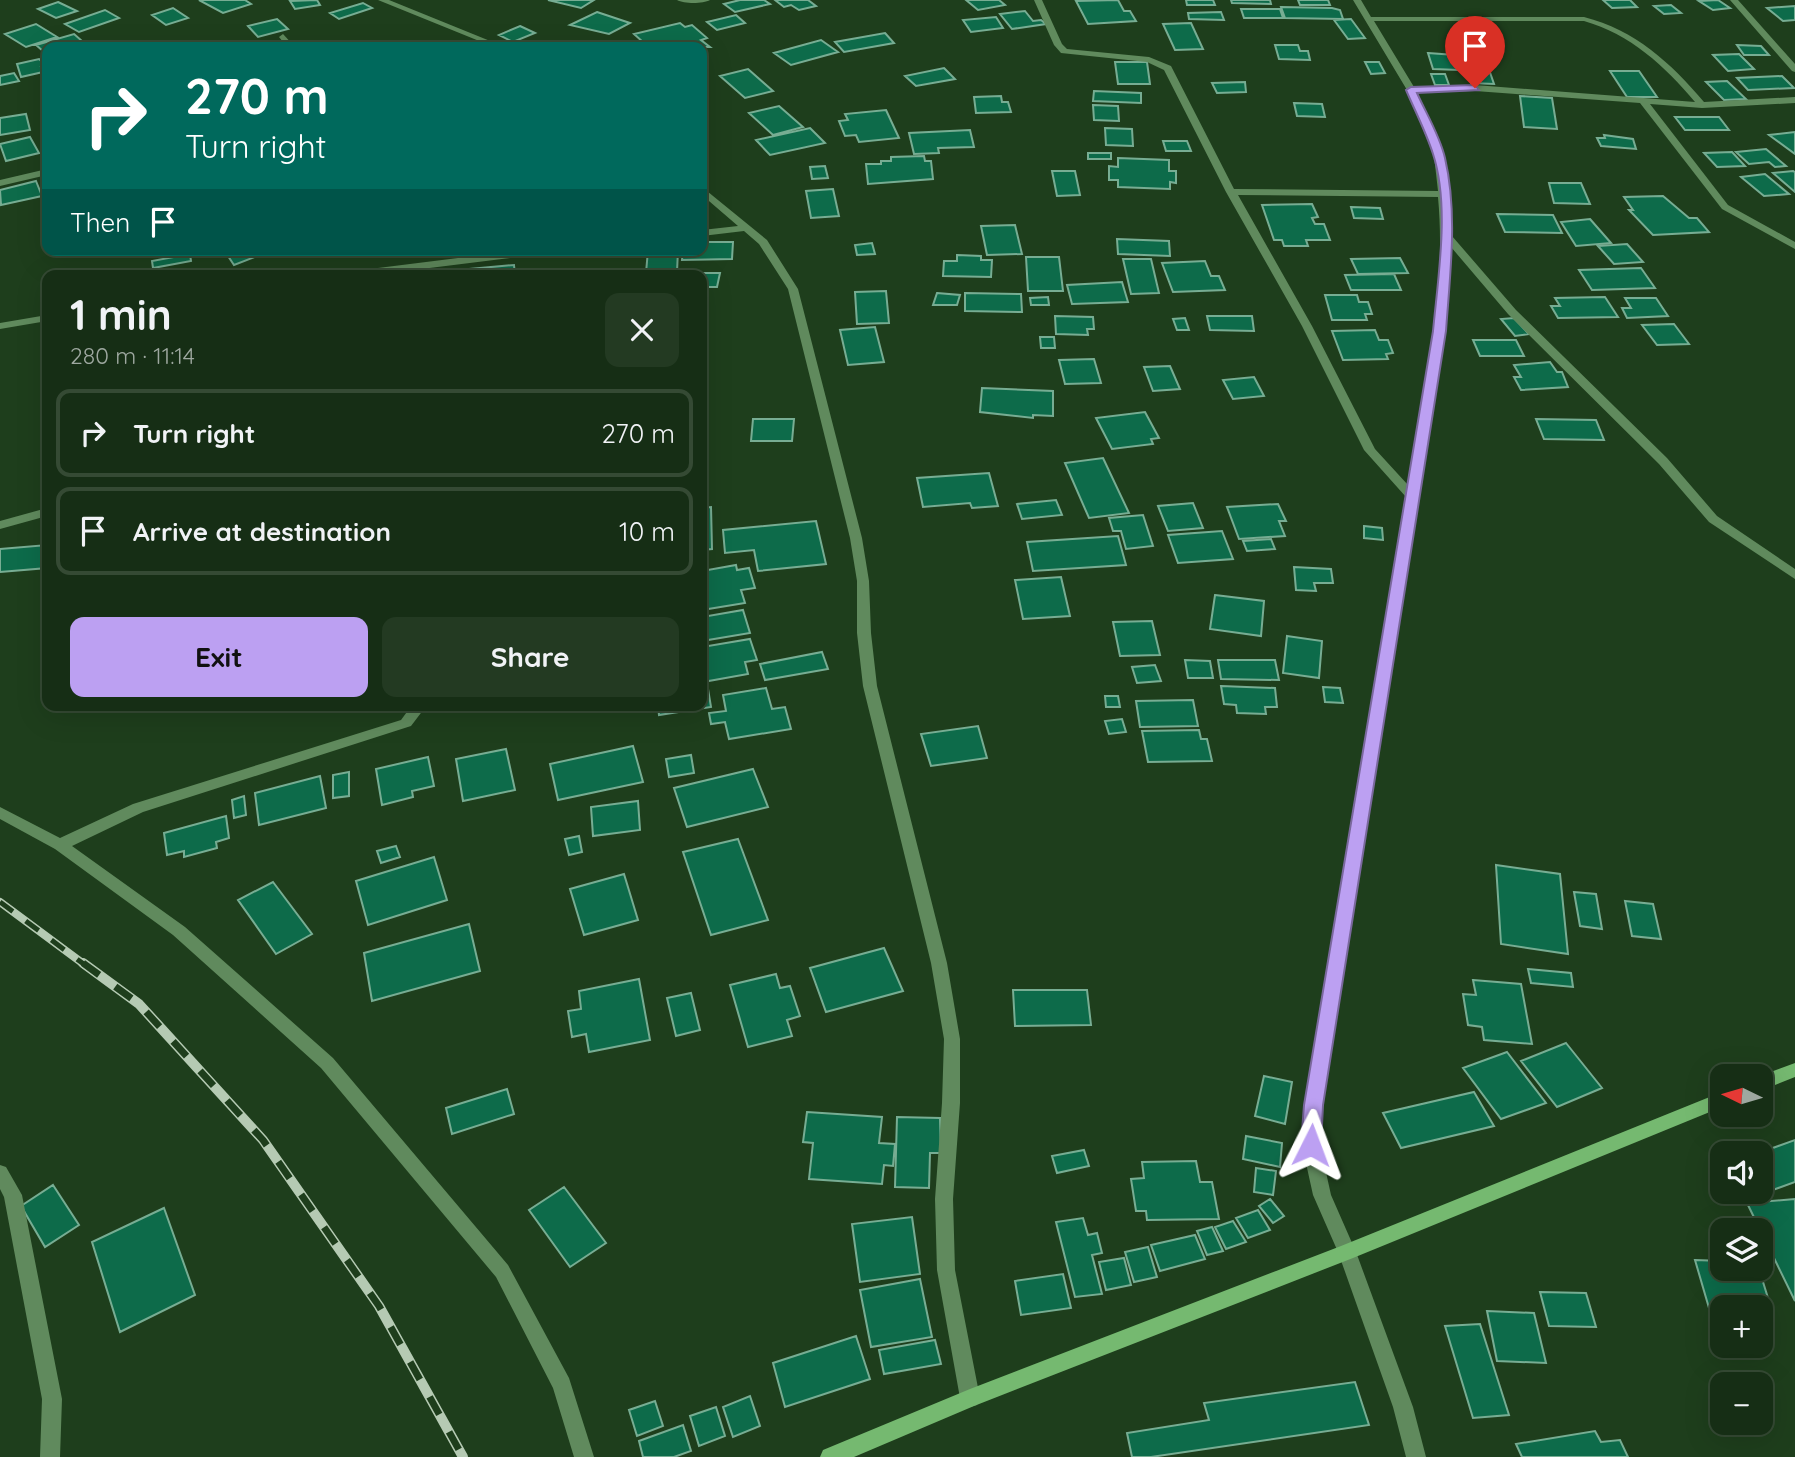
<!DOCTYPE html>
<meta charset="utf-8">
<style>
:root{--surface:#162e15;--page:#233a22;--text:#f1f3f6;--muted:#9ea8a0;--line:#354a34;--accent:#bca0f2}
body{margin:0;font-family:Quicksand,sans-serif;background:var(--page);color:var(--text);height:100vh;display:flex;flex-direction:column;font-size:26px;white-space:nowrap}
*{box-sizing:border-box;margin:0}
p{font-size:23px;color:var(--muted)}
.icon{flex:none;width:38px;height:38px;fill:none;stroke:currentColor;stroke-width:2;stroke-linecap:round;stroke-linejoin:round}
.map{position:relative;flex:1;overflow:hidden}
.sheet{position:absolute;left:42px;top:270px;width:665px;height:441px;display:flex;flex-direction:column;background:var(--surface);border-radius:14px;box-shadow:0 7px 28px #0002,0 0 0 2px var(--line)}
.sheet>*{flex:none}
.banner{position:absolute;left:42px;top:42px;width:665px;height:214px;border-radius:14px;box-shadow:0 7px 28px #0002,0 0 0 2px var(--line);background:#00695c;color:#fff;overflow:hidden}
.needle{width:46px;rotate:275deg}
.controls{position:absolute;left:1710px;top:1064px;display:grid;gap:14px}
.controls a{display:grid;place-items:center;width:63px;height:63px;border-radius:14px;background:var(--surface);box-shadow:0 7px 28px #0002,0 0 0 2px var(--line);font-size:35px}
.pin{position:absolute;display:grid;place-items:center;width:60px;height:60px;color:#fff;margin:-72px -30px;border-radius:50% 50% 50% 0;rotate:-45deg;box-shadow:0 0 7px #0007}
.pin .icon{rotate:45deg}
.me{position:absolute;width:77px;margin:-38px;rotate:3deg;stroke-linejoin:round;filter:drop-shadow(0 0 5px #0008)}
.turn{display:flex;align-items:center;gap:24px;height:147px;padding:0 28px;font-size:32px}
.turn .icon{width:91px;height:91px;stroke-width:2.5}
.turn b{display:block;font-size:49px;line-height:60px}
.then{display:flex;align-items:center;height:66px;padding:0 28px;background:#0003;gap:14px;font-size:26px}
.round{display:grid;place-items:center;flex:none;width:74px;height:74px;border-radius:14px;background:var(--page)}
.headline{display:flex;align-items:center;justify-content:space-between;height:119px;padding:0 28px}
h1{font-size:42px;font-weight:700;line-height:52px}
.action{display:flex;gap:14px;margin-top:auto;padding:14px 28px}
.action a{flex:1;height:80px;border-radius:14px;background:var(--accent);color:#111;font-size:28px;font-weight:700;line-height:80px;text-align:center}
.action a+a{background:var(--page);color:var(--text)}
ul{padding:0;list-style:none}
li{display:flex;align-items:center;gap:21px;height:88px;margin:0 14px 10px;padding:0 14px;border:4px solid var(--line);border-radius:14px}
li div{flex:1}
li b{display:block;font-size:26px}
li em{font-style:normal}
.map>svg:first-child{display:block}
.building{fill:#0d6b4a;stroke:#77ad93;stroke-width:2}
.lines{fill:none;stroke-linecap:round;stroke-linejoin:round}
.lane{fill:#608a5d;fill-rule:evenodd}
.street{fill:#608a5d;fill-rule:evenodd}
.secondary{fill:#75b970;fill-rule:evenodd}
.rail-far1-casing{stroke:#b5cab3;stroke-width:8}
.rail-casing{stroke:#b5cab3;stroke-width:10}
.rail-far1{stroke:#1e3e1c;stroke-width:5;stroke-dasharray:16;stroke-linecap:butt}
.rail{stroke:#1e3e1c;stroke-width:7;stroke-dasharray:20;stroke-linecap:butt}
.route{fill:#bca0f2;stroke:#7a689d;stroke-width:2}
</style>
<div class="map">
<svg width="1795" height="1457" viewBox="0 0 1795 1457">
<rect width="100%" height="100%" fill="#1e3e1c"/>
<!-- building -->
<path class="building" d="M199 0H245L251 4 223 13Z
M317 0 320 5 295 9 290 1Z
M548 0H594L581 8Z
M740 0H764L770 4 735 12 724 4Z
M775 0H808L816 6 799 10 791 5 784 7Z
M966 0H999L1005 5 978 10Z
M1118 0 1124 11H1130L1136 21 1088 24 1076 1Z
M1186 0H1213L1215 5H1187Z
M1231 0H1270L1271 4 1232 3Z
M1298 0H1328L1330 5H1300Z
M1603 0H1630L1637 7 1612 8Z
M1718 0 1730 8 1713 10 1699 1Z
M58 2 77 11 56 18 38 9Z
M363 3 372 8 339 19 330 13Z
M1671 5 1681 13 1664 14 1654 6Z
M1795 6V20L1783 21 1767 8Z
M1281 7 1332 8 1340 10 1343 19 1285 18Z
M173 8 188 18 166 25 152 15Z
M1241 9H1280L1283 18H1244Z
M105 10 119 18 79 32 65 24Z
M1025 11 1033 21 1041 20 1046 24 1012 29 1000 14Z
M597 12 630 23 609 34 570 25Z
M1221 12 1224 20 1189 19 1188 13Z
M736 15 745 23 717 30 707 22Z
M996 17 1003 28 971 32 963 20Z
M277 19 288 29 258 37 248 26Z
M1351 19 1365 38 1348 39 1334 20Z
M680 23 685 27 692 25 707 38 701 40 710 47H659L652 41 644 43 634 34Z
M1191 23 1203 49 1175 50 1163 24Z
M36 24 57 37 26 47 5 34Z
M520 26 535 33 513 42 499 35Z
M885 33 894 43 844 52 835 42Z
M74 34 82 41 47 47 44 52 36 45Z
M821 40 838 52 791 65 774 53Z
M1275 45H1298L1300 51H1308L1310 60 1279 59Z
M1737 45 1761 46 1769 55H1744Z
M1428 53 1455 55 1459 70 1433 69Z
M1739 54 1754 69 1728 71 1713 55Z
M39 59 47 66 41 67 43 72 21 77 17 64Z
M1458 60 1486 61 1494 84 1471 83 1466 66H1460Z
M1115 62H1147L1150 84H1118Z
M1365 62H1379L1385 73 1371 74Z
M944 68 955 79 916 86 905 76Z
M748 69 773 91 745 98 720 76Z
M1610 71H1639L1657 97H1627Z
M14 73 19 81 0 85V76Z
M1431 74H1445L1449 85H1435Z
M1782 76 1794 88 1748 90 1737 78Z
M1727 81 1746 99 1724 100 1706 82Z
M1245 82 1246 92 1217 93 1212 83Z
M1094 91 1141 93V103L1093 101Z
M1001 96 1002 102H1008L1011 112 976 113 974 97Z
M1520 96 1552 98 1557 129 1524 127Z
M1294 103 1322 104 1325 117 1297 116Z
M1093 105 1118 106 1119 121 1094 120Z
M779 106 803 127 773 135 749 113Z
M886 110 899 138 859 142 856 135 845 136 839 121 848 120 845 114Z
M26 114 30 130 0 135V118Z
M1675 117H1719L1729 130H1685Z
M810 128 825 143 770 155 756 140Z
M1105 128 1132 129 1133 146 1106 145Z
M970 130 974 147 938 148 939 153 914 154 909 133Z
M1795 132V154L1769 135Z
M1604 135 1633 139 1636 149 1601 146 1597 138H1605Z
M30 137 39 153 6 161 0 144Z
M1163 141H1187L1191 151H1166Z
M1766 149 1786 166 1775 167 1769 162 1749 164 1736 152Z
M1732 152 1745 166 1717 167 1704 153Z
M1088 153H1111V159H1088Z
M924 156 925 161H931L933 179 868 184 866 164H881V161H891V157Z
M1118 158 1169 160V171H1176V183L1170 182V189L1118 187V180H1109V166L1118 167Z
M825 166 828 178 812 179 810 167Z
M1052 171H1075L1080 195 1057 196Z
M1793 171 1795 172V192L1773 173Z
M1765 174 1789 194 1764 196 1741 177Z
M36 181 42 196 1 205 0 190Z
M1549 183H1581L1590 204 1554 203Z
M833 189 839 216 811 218 806 191Z
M1663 196 1689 218H1697L1709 232 1653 235 1629 210H1633L1624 197Z
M1312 204 1318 217 1312 218 1315 224H1324L1330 240H1306L1308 246H1284L1282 240H1274L1262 205Z
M1351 207 1380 208 1383 219 1354 218Z
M1497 214 1553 215 1562 233 1505 232Z
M1590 219 1611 243 1576 246 1561 222Z
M1015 225 1022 254 987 255 981 226Z
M1117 239 1169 241 1170 256 1118 254Z
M702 242H733L732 259 682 260 683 250H702Z
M872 243 875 254 857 255 855 245Z
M1627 244 1643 262 1614 264 1598 246Z
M224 250H273L234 265Z
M648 250H678L677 272 646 273Z
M190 254 191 261 153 268 152 261Z
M957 255 981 256V260H992L991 277 943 276 944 261H957Z
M1026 257H1059L1063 291H1028Z
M1400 258 1408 273 1358 274 1351 259Z
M1123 259H1151L1159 293 1131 294Z
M1205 261 1211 276H1219L1225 290 1173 292 1162 263Z
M514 265 515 275H471L470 269Z
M1641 268 1655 288 1592 290 1579 270Z
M683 273H720L717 287H702V275Z
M1394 274 1401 290H1351L1345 275Z
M1122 282 1128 302 1072 304 1067 285Z
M886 291 889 323 857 324 855 292Z
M937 293 960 295 957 305H933Z
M965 293 1021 294 1022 312 965 311Z
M1325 295H1357L1359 302H1368L1372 314H1365L1367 320H1332Z
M1048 297 1049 305H1031L1030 298Z
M1605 297 1618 317 1558 318 1551 306H1560L1555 298Z
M1625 298H1656L1668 316 1627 318 1622 308H1631Z
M1055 316 1093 317 1094 329H1087L1088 335 1056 334Z
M1207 316H1252L1254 331 1210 330Z
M1185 318 1189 330H1177L1173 319Z
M1514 318 1529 334 1515 336 1501 319Z
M1674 324 1689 344 1657 345 1642 325Z
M875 327 884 362 848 365 840 330Z
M1375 330 1379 340H1388L1393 353 1386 354 1388 359 1343 360 1332 331Z
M1040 337H1054L1055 348H1041Z
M1473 340H1516L1524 356H1480Z
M1094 359 1101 383 1065 384 1059 360Z
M1550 362 1557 372H1562L1568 387 1521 390 1514 377H1521L1514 365Z
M1170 366 1180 389 1153 391 1144 367Z
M1254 377 1264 396 1233 399 1223 380Z
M982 388 1053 391V416L1033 415V418L980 412Z
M1145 412 1159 438 1151 439 1153 444 1112 449 1096 418Z
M753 419H794L792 441H751Z
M1536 419 1596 420 1604 440 1544 439Z
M1103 458 1129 513 1089 518 1065 463Z
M989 473 998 506 972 508 970 503 923 507 917 478Z
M1056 500 1062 515 1022 519 1017 504Z
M1193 503 1203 528 1168 531 1158 506Z
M1278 504 1286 521H1279L1285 536 1239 539 1227 507Z
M711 507 712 549 702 550V508Z
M1143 515 1153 546 1126 549 1121 531H1113L1109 518Z
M816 521 826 564 758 571 754 550 725 553 723 530Z
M1364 526 1382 528 1383 540 1364 538Z
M1222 531 1233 559 1178 563 1168 535Z
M1118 536 1126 565 1033 571 1027 542Z
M1271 539 1275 549 1247 551 1243 541Z
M47 545V568L0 572V549Z
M736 565 737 570 749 568 755 588 741 590 745 603 702 610V571Z
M1294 567 1331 569 1333 583H1314L1316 591 1296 590Z
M1061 577 1070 616 1023 619 1015 580Z
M1215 595 1264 601 1261 636 1210 629Z
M743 610 750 633 702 641V617Z
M1152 621 1160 655 1120 656 1113 622Z
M1287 636 1322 641 1319 678 1283 673Z
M750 639 757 660 745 662 748 674 703 682 702 647Z
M822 652 828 669 765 680 760 664Z
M1185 660 1210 661 1213 678H1188Z
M1218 660H1275L1279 680 1221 679Z
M1155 665 1161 681 1137 683 1132 667Z
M1221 686 1275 688 1277 707H1265L1266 714 1237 713 1236 705 1224 704Z
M1323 687 1340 688 1343 703 1325 702Z
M766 688 772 709 785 707 791 729 729 739 725 722 711 724 709 713 726 711 723 695Z
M708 689 711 707 659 715 658 705H702V690Z
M1105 696H1118L1120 707H1106Z
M1193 700 1198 726 1140 727 1136 701Z
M1122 719 1126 732 1109 734 1105 721Z
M978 726 987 758 931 766 921 734Z
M1199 730 1201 739H1207L1212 761 1148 762 1142 731Z
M633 746 643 782 558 800 550 764Z
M506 749 515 790 463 801 456 759Z
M691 755 694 773 669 777 666 759Z
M428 757 434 786 412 791 413 797 382 805 376 769Z
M753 769 768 807 687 827 674 788Z
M349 772V796L333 798V775Z
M320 776 326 808 259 825 255 793Z
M244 796 246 815 234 818 232 800Z
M638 801 640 830 593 836 591 807Z
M226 816 229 838 216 842 217 848 184 857V851L167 855 164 833Z
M579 836 582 852 569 855 565 839Z
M738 839 768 920 711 935 683 852Z
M396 846 400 857 381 863 377 851Z
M434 857 447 900 368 925 356 881Z
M1496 865 1560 874 1568 954 1501 944Z
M624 874 638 920 584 935 570 889Z
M273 882 312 934 276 954 238 900Z
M1574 892 1596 894 1602 929 1580 926Z
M1625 901 1653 904 1661 939 1632 936Z
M469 924 480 971 372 1001 364 953Z
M884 948 903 991 826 1012 810 968Z
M1528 969 1571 973 1573 987 1531 983Z
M776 974 780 988 790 986 800 1016 787 1020 792 1036 748 1047 730 985Z
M639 979 650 1040 589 1052 586 1034 572 1037 568 1011 581 1009 579 991Z
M1473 980 1521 984 1532 1044 1484 1040 1482 1027 1468 1025 1463 994 1476 995Z
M1013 990H1087L1091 1025 1015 1026Z
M691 993 700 1030 676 1036 667 998Z
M1566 1043 1602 1088 1557 1107 1521 1061Z
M1507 1052 1546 1103 1501 1119 1463 1068Z
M1264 1076 1292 1082 1285 1124 1255 1116Z
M507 1089 514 1114 452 1134 446 1108Z
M1474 1092 1494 1126 1401 1148 1383 1113Z
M807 1112 882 1117 879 1143 895 1144 893 1166 884 1165 882 1184 809 1179 813 1143 803 1142Z
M897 1117 940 1118 941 1153H930L929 1188 895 1187Z
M1246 1136 1282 1143 1280 1167 1243 1159Z
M1795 1140V1182L1742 1201 1735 1192H1760L1759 1153Z
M1084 1150 1089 1166 1057 1173 1052 1156Z
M1196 1161 1200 1182H1212L1219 1219 1147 1220 1146 1211H1136L1131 1179 1144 1178 1142 1162Z
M1256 1168 1276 1171 1273 1195 1254 1192Z
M53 1185 79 1225 45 1247 21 1206Z
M564 1187 606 1243 570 1267 529 1210Z
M1270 1199 1284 1216 1273 1223 1259 1206Z
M1795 1199V1301L1747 1203Z
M164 1208 195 1295 120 1332 92 1242Z
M1258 1210 1270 1230 1248 1238 1236 1218Z
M912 1217 920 1274 860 1282 852 1224Z
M1083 1218 1088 1235 1097 1233 1102 1253 1092 1255 1102 1294 1075 1297 1056 1222Z
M1233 1221 1246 1242 1226 1249 1215 1227Z
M1212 1227 1223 1251 1207 1255 1197 1231Z
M1195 1235 1205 1259 1160 1271 1151 1245Z
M1148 1247 1157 1277 1134 1282 1125 1252Z
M1124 1258 1131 1285 1106 1290 1099 1262Z
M1695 1260 1722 1261V1269H1759L1772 1311H1760V1307L1709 1308Z
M1063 1274 1071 1308 1021 1315 1015 1281Z
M920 1279 932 1337 871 1347 860 1290Z
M1540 1292 1586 1293 1596 1327 1549 1326Z
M1487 1311 1534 1313 1546 1363 1497 1361Z
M1480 1324 1509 1415 1473 1418 1445 1326Z
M856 1336 870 1379 785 1407 773 1363Z
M935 1340 941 1364 884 1374 879 1350Z
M1355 1382 1369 1425 1151 1457H1132L1127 1433 1209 1420 1204 1403Z
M750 1396 760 1426 733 1437 723 1407Z
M655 1401 663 1426 637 1436 629 1410Z
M716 1407 725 1436 699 1446 690 1416Z
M683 1425 691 1451 674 1457H643L639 1441Z
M1595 1431 1601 1442 1620 1440 1628 1457H1522L1516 1444Z"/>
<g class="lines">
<!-- lane -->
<path class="lane" d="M47 508V516L0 529V521Z"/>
<!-- street -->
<path class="street" d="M378 0H389L505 47H494Z
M677 0H710C703 4 684 4 677 0Z
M1034 0H1042L1062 44 1067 49 1149 57 1171 66 1234 189 1438 191 1434 156 1407 90 1353 0H1361L1371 17H1584C1635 30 1671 63 1704 102L1795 97V103L1702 108 1650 104 1728 205 1795 242V249L1722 209 1640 103 1475 91 1417 92 1444 156 1447 192 1450 194 1448 196 1452 236 1516 310 1667 458 1717 516 1795 569V579L1709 522 1659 464 1508 314 1451 247 1444 331 1418 496 1420 499 1417 502 1322 1105 1320 1145 1331 1195 1356 1252 1413 1407 1426 1457H1406L1393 1407 1338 1252 1313 1195 1302 1145 1304 1105 1406 497 1364 450 1302 326 1226 192 1164 70 1147 62 1061 53 1054 45ZM1374 21H1584C1630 34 1665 66 1695 102L1475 85 1414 87ZM1238 195 1438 197C1447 293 1424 390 1408 485L1375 449 1312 326Z
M1730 0H1738L1795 64V72L1792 71Z
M283 34 295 47H287L279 37Z
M47 169V175L0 186V180Z
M702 187 767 240 798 289 862 538 869 581 871 633 877 686 947 963 960 1039V1103L953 1199 955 1270 980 1398 977 1405 970 1407 963 1405 960 1398 937 1270 935 1199 942 1103 944 1039 931 963 863 686 857 633V581L850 538 788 289 759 244 744 231 702 236V230L738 226 702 195Z
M522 250H554L549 253 373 275H341L346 272Z
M47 315V321L0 329V323Z
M412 705H427L411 726 143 812 72 846 185 927 333 1058 508 1265 569 1378 594 1457H574L553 1388 496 1277 321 1068 173 935 55 849 0 819V807L60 838 133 804 401 720Z
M0 1165 6 1167 22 1195 62 1399 60 1457H40L42 1399 4 1197 0 1189Z"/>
<!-- secondary -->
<path class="secondary" d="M1795 1063V1077L1760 1091V1076Z
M1722 1092V1107L1353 1258 974 1406 854 1457H820L823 1450 970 1389 1341 1246Z"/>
<!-- rail-far1 casing -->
<g class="rail-far1-casing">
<path id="rail-far1" d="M0 902 85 965"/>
</g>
<!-- rail casing -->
<g class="rail-casing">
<path id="rail" d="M83 963 139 1004 263 1140 379 1306 463 1457"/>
</g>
<!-- rail-far1 -->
<use href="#rail-far1" class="rail-far1"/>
<!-- rail -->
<use href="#rail" class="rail"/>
</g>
<!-- route -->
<path class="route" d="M1475 85 1479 90 1417 93C1426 113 1440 136 1445 158 1458 214 1450 274 1446 331L1323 1105 1321 1145 1318 1151 1311 1154 1304 1151 1301 1145 1304 1105 1433 331C1438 277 1450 206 1433 154 1426 132 1415 111 1406 90L1411 87Z"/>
</svg>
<div class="controls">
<a><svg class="needle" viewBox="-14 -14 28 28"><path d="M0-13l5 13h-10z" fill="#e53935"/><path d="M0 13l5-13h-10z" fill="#9ea8a0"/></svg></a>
<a><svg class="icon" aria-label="sound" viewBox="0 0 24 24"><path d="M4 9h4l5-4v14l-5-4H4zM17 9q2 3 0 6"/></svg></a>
<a><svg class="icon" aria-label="layers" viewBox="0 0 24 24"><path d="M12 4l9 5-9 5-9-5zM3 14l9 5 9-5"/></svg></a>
<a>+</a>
<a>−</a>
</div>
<div class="pin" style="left:1475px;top:88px;background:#d93025"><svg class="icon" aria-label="arrive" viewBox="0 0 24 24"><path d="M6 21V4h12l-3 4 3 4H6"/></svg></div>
<svg class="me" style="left:1311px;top:1145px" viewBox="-20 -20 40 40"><path d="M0-17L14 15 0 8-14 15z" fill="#bca0f2" stroke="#fff" stroke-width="4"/></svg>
<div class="banner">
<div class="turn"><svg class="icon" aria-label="right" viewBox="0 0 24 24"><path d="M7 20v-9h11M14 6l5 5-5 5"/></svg><div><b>270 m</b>Turn right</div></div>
<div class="then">Then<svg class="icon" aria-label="arrive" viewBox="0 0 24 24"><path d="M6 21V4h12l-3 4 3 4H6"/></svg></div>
</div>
<section class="sheet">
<div class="headline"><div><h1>1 min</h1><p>280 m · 11:14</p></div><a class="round"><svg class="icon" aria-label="close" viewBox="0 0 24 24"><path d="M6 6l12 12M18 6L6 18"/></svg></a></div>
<ul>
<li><svg class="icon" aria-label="right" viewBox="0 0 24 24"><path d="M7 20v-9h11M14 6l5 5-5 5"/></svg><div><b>Turn right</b></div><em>270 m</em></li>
<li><svg class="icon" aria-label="arrive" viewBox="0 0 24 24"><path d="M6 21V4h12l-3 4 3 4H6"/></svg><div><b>Arrive at destination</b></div><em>10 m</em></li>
</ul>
<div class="action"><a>Exit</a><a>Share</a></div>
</section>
</div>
